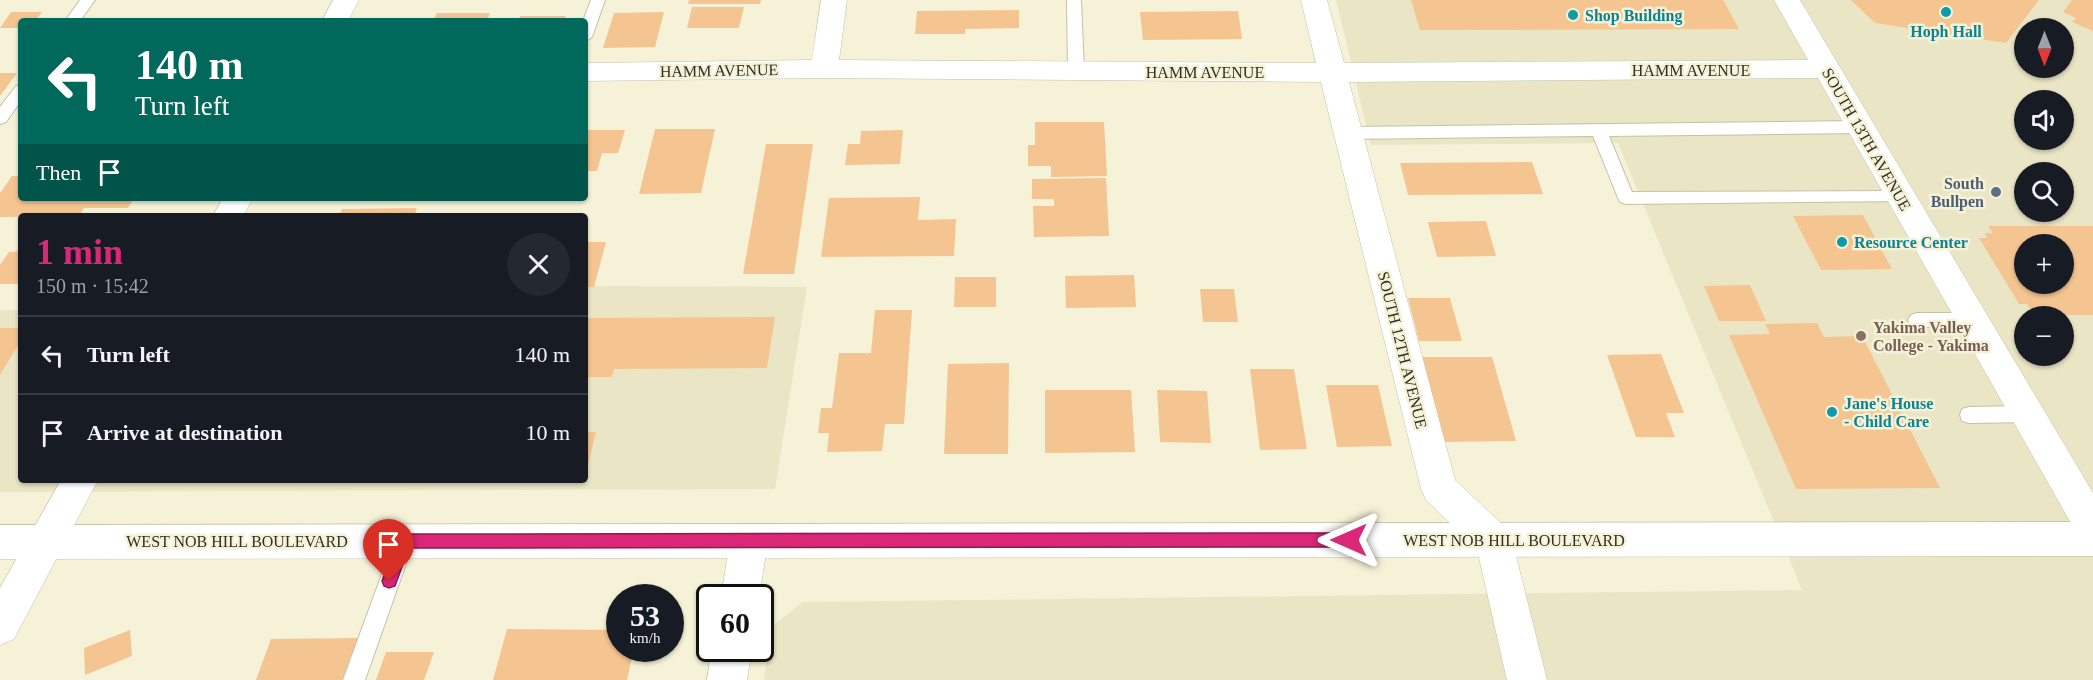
<!DOCTYPE html>
<meta charset="utf-8">
<style>
:root{--surface:#171b24;--page:#242831;--text:#f1f3f6;--muted:#9ea1a6;--line:#363941;--accent:#db2777}
body{margin:0;font-family:"Times New Roman",serif;background:var(--page);color:var(--text);height:100vh;display:flex;flex-direction:column;font-size:22px;white-space:nowrap}
*{box-sizing:border-box;margin:0}
p{font-size:20px;color:var(--muted)}
.icon{flex:none;width:33px;height:33px;fill:none;stroke:currentColor;stroke-width:2;stroke-linecap:round;stroke-linejoin:round}
.map{position:relative;flex:1;overflow:hidden}
.panel{position:absolute;left:18px;top:213px;width:570px;height:270px;display:flex;flex-direction:column;background:var(--surface);border-radius:6px;box-shadow:0 2px 4px #0004}
.panel>*{flex:none}
.guide{position:absolute;left:18px;top:18px;width:570px;height:183px;border-radius:6px;box-shadow:0 2px 4px #0004;background:#00695c;color:#fff;overflow:hidden}
.needle{width:39px;rotate:180deg}
.fabs{position:absolute;left:2014px;top:18px;display:grid;gap:12px}
.fabs a{display:grid;place-items:center;width:60px;height:60px;border-radius:50%;background:var(--surface);box-shadow:0 2px 4px #0004;font-size:30px}
.speed{position:absolute;left:606px;top:584px;display:flex;gap:12px;font-size:30px;font-weight:700;text-align:center}
.speed>*{display:grid;place-content:center;width:78px;height:78px;border-radius:50%;background:var(--surface);box-shadow:0 2px 4px #0004;line-height:1}
.speed small{font-size:15px;font-weight:400}
.speed .limit{border:3px solid #111;border-radius:9px;background:#fff;color:#111}
.pin{position:absolute;display:grid;place-items:center;width:51px;height:51px;color:#fff;margin:-62px -26px;border-radius:50% 50% 50% 0;rotate:-45deg;box-shadow:0 0 6px #0007}
.pin .icon{rotate:45deg}
.me{position:absolute;width:66px;margin:-33px;rotate:270deg;stroke-linejoin:round;filter:drop-shadow(0 0 4px #0008)}
.turn{display:flex;align-items:center;gap:21px;height:126px;padding:0 18px;font-size:27px}
.turn .icon{width:78px;height:78px;stroke-width:2.5}
.turn b{display:block;font-size:42px;line-height:51px}
.then{display:flex;align-items:center;height:57px;padding:0 18px;background:#0003;gap:12px;font-size:22px}
.round{display:grid;place-items:center;flex:none;width:63px;height:63px;border-radius:32px;background:var(--page)}
.summary{display:flex;align-items:center;justify-content:space-between;height:102px;padding:0 18px}
h1{font-size:36px;font-weight:600;line-height:45px;color:var(--accent)}
ul{padding:0;list-style:none}
li{display:flex;align-items:center;gap:18px;height:78px;padding:0 18px;border-top:2px solid var(--line)}
li div{flex:1}
li b{display:block;font-size:22px}
li em{font-style:normal}
.map>svg:first-child{display:block}
.built{fill:#eae5c4;fill-rule:evenodd}
.building{fill:#f4c591;fill-rule:evenodd}
.lines{fill:none;stroke-linecap:round;stroke-linejoin:round}
.service-casing{stroke:#c4c1a8;stroke-width:2}
.minor-casing{stroke:#c4c1a8;stroke-width:1}
.primary-casing{stroke:#c4c1a8;stroke-width:1}
.service{fill:#fff;fill-rule:evenodd}
.minor{fill:#fff;fill-rule:evenodd}
.primary{fill:#fff;fill-rule:evenodd}
.route{fill:#db2777;stroke:#8e194d;stroke-width:1.5}
.culture-dot{fill:#0f9aa8;stroke:#f5f2d8;stroke-width:2}
.service-dot{fill:#5c6f8a;stroke:#f5f2d8;stroke-width:2}
.education-dot{fill:#8d6e63;stroke:#f5f2d8;stroke-width:2}
.labels{text-anchor:middle;stroke-width:5;stroke-linejoin:round;paint-order:stroke}
.culture-label{font-size:16px;font-weight:bold;fill:#0d838f;stroke:#f5f2d8;text-anchor:start}
.street-label{font-size:16px;fill:#313026;stroke:#f5f2d8}
.service-label{font-size:16px;font-weight:bold;fill:#4e5e75;stroke:#f5f2d8;text-anchor:end}
.education-label{font-size:16px;font-weight:bold;fill:#785e54;stroke:#f5f2d8;text-anchor:start}
</style>
<div class="map">
<svg width="2093" height="680" viewBox="0 0 2093 680">
<rect width="100%" height="100%" fill="#f5f2d8"/>
<!-- built -->
<path class="built" d="M1336 0H2093V680H764L771 627 803 602 1802 590 1618 143 1371 145ZM2025 28H2064V68H2025ZM2025 100H2064V140H2025ZM2025 172H2064V212H2025ZM2025 244H2064V284H2025ZM2025 316H2064V356H2025Z
M585 286 807 287 775 489 0 492V310H21V480H585Z"/>
<!-- building -->
<path class="building" d="M689 0H761L760 4H688Z
M1411 0H1723L1739 29 1420 30Z
M1851 0H2039L2006 43 1875 23Z
M2072 0H2093V31L2072 22 2076 18 2063 12Z
M692 7H744L739 28H687Z
M1019 10V28L965 29V34H915L917 11Z
M1238 11 1242 39 1143 40 1140 12Z
M11 12H42L35 21H21V28H0Z
M664 12 655 47 603 48 614 13Z
M437 13H490L487 21H433Z
M520 16H566L564 21H518Z
M0 73H17L0 96Z
M1035 122H1104L1107 176 1051 177V166H1028V145H1035Z
M655 129H715L701 193 639 194Z
M585 130H625L618 153H602L597 171H585Z
M903 130 900 164 845 165 848 144H860L861 131Z
M766 144H813L794 274H743Z
M1532 162 1543 194 1408 195 1400 163Z
M12 176H21V198H134L128 208H84L79 216 0 217V193Z
M1106 178 1109 236 1034 237 1033 206H1054V199H1032V179Z
M920 197 918 220 956 219 954 256 821 257 829 198Z
M417 208 414 216H339L342 209Z
M1863 215 1892 269 1821 270 1793 216Z
M1486 221 1496 256 1437 257 1428 222Z
M1988 226H2093V315H2042L2038 309H2030L2027 304H2019L1979 238H1987L1985 233H1993ZM2025 244H2064V284H2025Z
M585 242H606L594 287H585Z
M21 251V284H0V265L9 252Z
M1134 275 1136 307 1066 308 1065 276Z
M955 277H996V307H954Z
M1750 285 1766 321H1719L1704 286Z
M1200 289H1234L1238 322H1203Z
M1408 298H1450L1462 341H1419Z
M875 310H912L904 424H885L882 451 827 452 829 433H818L821 408H832L839 353H871Z
M775 317 767 368 614 369 612 377H585V318Z
M1817 323 1824 337 1862 336 1940 488 1796 489 1729 335 1770 334 1765 324Z
M0 328H21V340L0 375Z
M1661 354 1684 413H1666L1675 437H1636L1607 355Z
M1419 357H1492L1516 441 1440 442Z
M1009 363 1008 454H944L948 364Z
M1250 369H1294L1307 449 1260 450Z
M1326 385H1378L1392 446 1337 447Z
M1045 390H1131L1135 452 1045 453Z
M1157 390 1207 391 1211 443 1160 442Z
M585 432H596L586 473H585Z
M507 629 620 630V648H634L627 680H493Z
M130 630 132 656 85 675 84 648Z
M358 638 344 680H256L271 639Z
M386 652H434L424 680H376Z"/>
<g class="lines">
<!-- service casing -->
<g class="service-casing">
<path id="service" d="M80 0H95L80 21H65Z
M591 0H605L592 37 585 42 583 21Z
M1067 0H1081L1084 71 1076 76 1068 71Z
M21 85V101L6 122 0 124V107L16 86Z
M1860 121 1866 123 1868 127 1866 131 1860 133 1609 136 1632 192 1900 191 1906 193 1908 197 1906 201 1626 204 1620 202 1618 198 1593 136 1347 139 1341 137 1339 133 1341 129 1347 127Z
M1917 313H1972L1978 315 1981 320 1978 325 1972 327H1917L1911 325 1908 320 1911 315Z
M2027 406 2034 408 2036 414 2034 420 2027 422 1969 423 1962 421 1960 415 1962 409 1969 407Z
M404 532 411 534 414 541 365 680H343L394 541 397 534Z"/>
</g>
<!-- minor casing -->
<g class="minor-casing">
<path id="minor" d="M333 0H359L348 21H322Z
M821 0H847L839 60 1316 63 1301 0H1327L1344 63 1808 60 1774 0H1800L2093 493V544L2080 539 1818 78 1349 82 1455 480 1506 528 1512 540 1547 680H1507L1477 549 1426 500 1421 489 1321 82 824 78 585 81V63L812 60Z
M223 198H253L243 216H213Z
M61 480H98L14 639 0 645V588Z
M749 524 762 529 768 541 759 597H721L730 541 736 529Z
M712 648H752L747 680H707Z"/>
</g>
<!-- primary casing -->
<g class="primary-casing">
<path id="primary" d="M2093 522V556L0 559V525Z"/>
</g>
<!-- service -->
<use href="#service" class="service"/>
<!-- minor -->
<use href="#minor" class="minor"/>
<!-- primary -->
<use href="#primary" class="primary"/>
</g>
<!-- route -->
<path class="route" d="M1349 533 1354 535 1356 540 1354 545 1349 547 409 548 395 586 389 588 384 586 382 581 398 536 404 534Z"/>
<!-- markers -->
<g class="culture-dot">
<circle cx="1946" cy="12" r="6"/>
<circle cx="1573" cy="15" r="6"/>
<circle cx="1842" cy="242" r="6"/>
<circle cx="1832" cy="412" r="6"/>
</g>
<circle class="service-dot" cx="1996" cy="192" r="6"/>
<circle class="education-dot" cx="1861" cy="336" r="6"/>
<g class="labels">
<!-- culture labels -->
<g class="culture-label">
<text x="1585" y="21">Shop Building</text>
<text x="1946" y="37" text-anchor="middle">Hoph Hall</text>
<text x="1854" y="248">Resource Center</text>
<text x="1844" y="409">Jane's House<tspan x="1844" dy="18">- Child Care</tspan></text>
</g>
<!-- street labels -->
<g class="street-label">
<text transform="translate(719 70) rotate(-1)" y="6">HAMM AVENUE</text>
<text x="1691" y="76">HAMM AVENUE</text>
<text x="1205" y="78">HAMM AVENUE</text>
<text transform="translate(1867 139) rotate(60)" y="6">SOUTH 13TH AVENUE</text>
<text transform="translate(1403 350) rotate(76)" y="6">SOUTH 12TH AVENUE</text>
<text x="1514" y="546">WEST NOB HILL BOULEVARD</text>
<text x="237" y="547">WEST NOB HILL BOULEVARD</text>
</g>
<!-- service labels -->
<g class="service-label">
<text x="1984" y="189">South<tspan x="1984" dy="18">Bullpen</tspan></text>
</g>
<!-- education labels -->
<g class="education-label">
<text x="1873" y="333">Yakima Valley<tspan x="1873" dy="18">College - Yakima</tspan></text>
</g>
</g>
</svg>
<div class="fabs">
<a><svg class="needle" viewBox="-14 -14 28 28"><path d="M0-13l5 13h-10z" fill="#e53935"/><path d="M0 13l5-13h-10z" fill="#9ea1a6"/></svg></a>
<a><svg class="icon" aria-label="sound" viewBox="0 0 24 24"><path d="M4 9h4l5-4v14l-5-4H4zM17 9q2 3 0 6"/></svg></a>
<a><svg class="icon" aria-label="search" viewBox="0 0 24 24"><circle cx="10" cy="10" r="6"/><path d="M15 15l6 6"/></svg></a>
<a>+</a>
<a>−</a>
</div>
<div class="speed"><div>53<small>km/h</small></div><div class="limit">60</div></div>
<div class="pin" style="left:389px;top:581px;background:#d93025"><svg class="icon" aria-label="arrive" viewBox="0 0 24 24"><path d="M6 21V4h12l-3 4 3 4H6"/></svg></div>
<svg class="me" style="left:1349px;top:540px" viewBox="-20 -20 40 40"><path d="M0-17L14 15 0 8-14 15z" fill="#db2777" stroke="#fff" stroke-width="4"/></svg>
<div class="guide">
<div class="turn"><svg class="icon" aria-label="left" viewBox="0 0 24 24"><path d="M17 20v-9H6M10 6l-5 5 5 5"/></svg><div><b>140 m</b>Turn left</div></div>
<div class="then">Then<svg class="icon" aria-label="arrive" viewBox="0 0 24 24"><path d="M6 21V4h12l-3 4 3 4H6"/></svg></div>
</div>
<section class="panel">
<div class="summary"><div><h1>1 min</h1><p>150 m · 15:42</p></div><a class="round"><svg class="icon" aria-label="close" viewBox="0 0 24 24"><path d="M6 6l12 12M18 6L6 18"/></svg></a></div>
<ul>
<li><svg class="icon" aria-label="left" viewBox="0 0 24 24"><path d="M17 20v-9H6M10 6l-5 5 5 5"/></svg><div><b>Turn left</b></div><em>140 m</em></li>
<li><svg class="icon" aria-label="arrive" viewBox="0 0 24 24"><path d="M6 21V4h12l-3 4 3 4H6"/></svg><div><b>Arrive at destination</b></div><em>10 m</em></li>
</ul>
</section>
</div>
